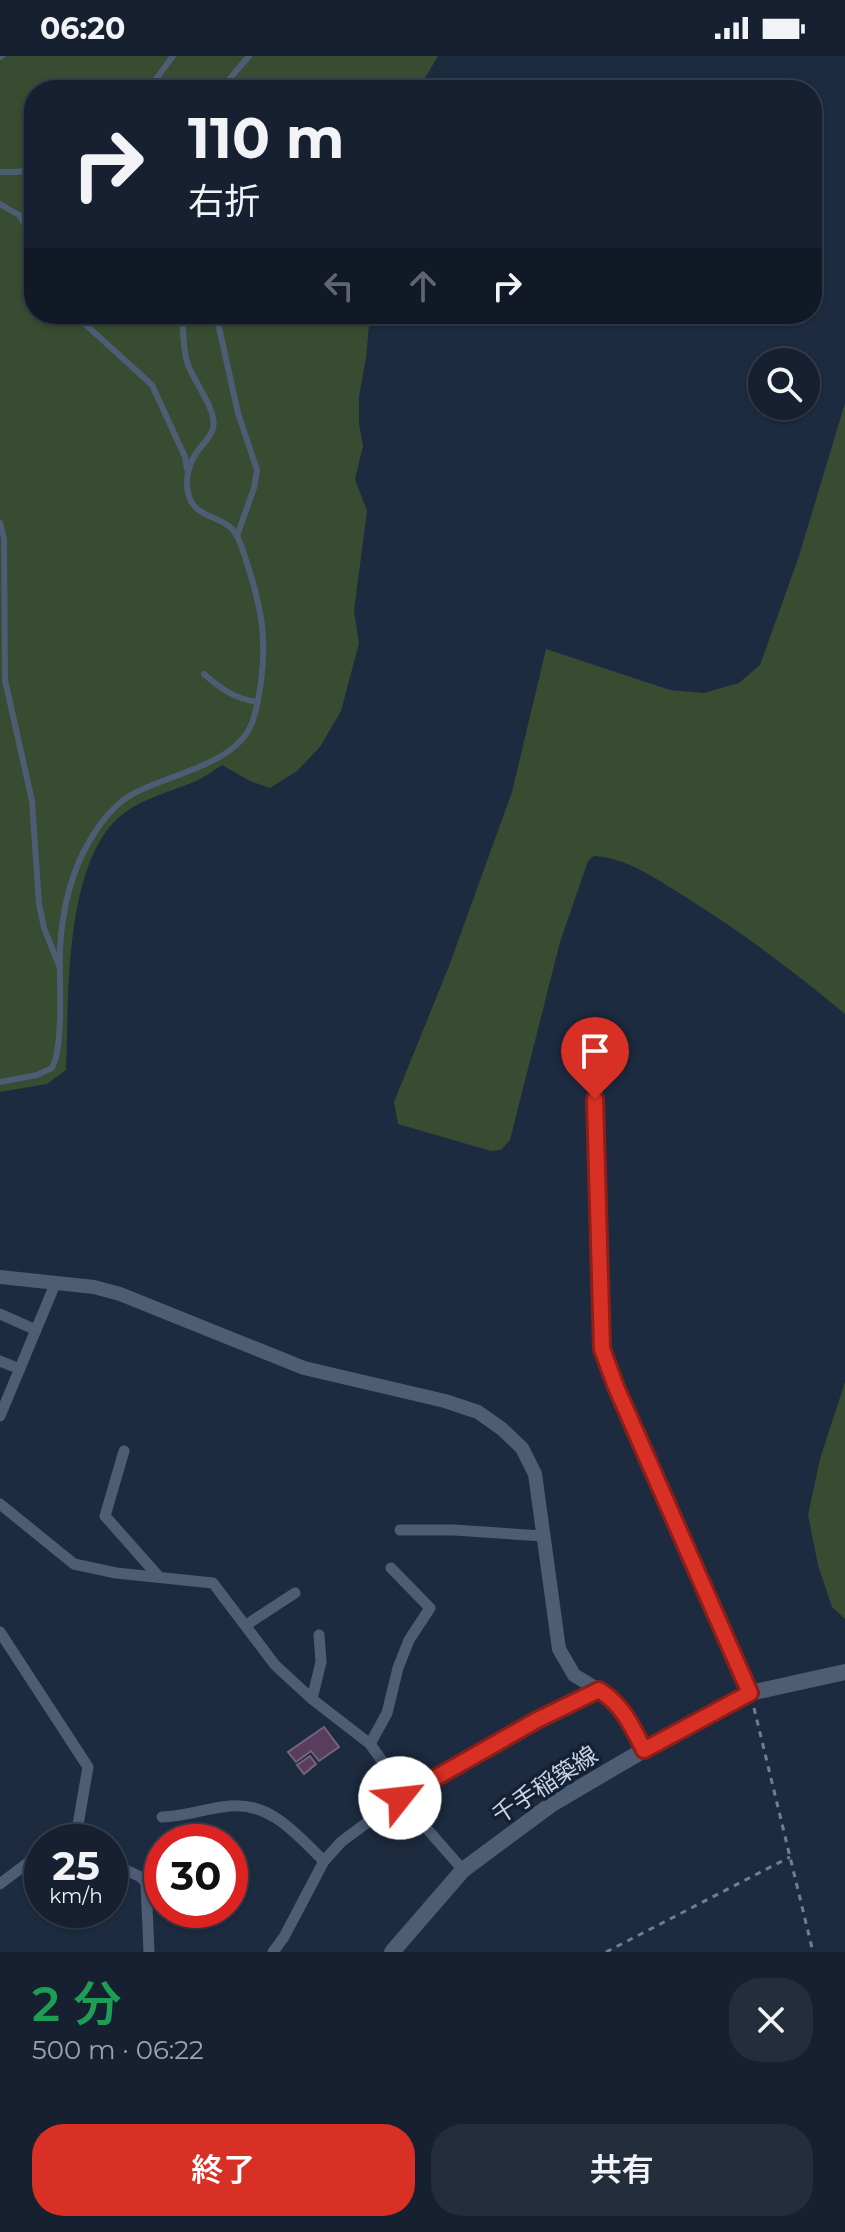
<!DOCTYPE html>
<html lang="ja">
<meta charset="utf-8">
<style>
:root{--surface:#162030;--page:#232d3c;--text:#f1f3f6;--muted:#9ea3ab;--line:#353e4c;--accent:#d93025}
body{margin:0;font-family:Montserrat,"Noto Sans JP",sans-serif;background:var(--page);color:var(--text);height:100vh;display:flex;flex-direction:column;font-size:30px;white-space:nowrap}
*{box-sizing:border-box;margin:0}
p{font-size:26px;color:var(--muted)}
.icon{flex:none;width:44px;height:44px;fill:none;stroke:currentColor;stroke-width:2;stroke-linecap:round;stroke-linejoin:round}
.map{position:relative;height:1896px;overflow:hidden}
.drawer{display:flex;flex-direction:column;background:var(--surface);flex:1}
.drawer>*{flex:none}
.top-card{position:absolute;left:24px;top:24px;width:798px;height:244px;border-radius:32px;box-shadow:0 2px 6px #0004,0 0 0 2px var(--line);background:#162030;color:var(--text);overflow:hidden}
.fabs{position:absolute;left:748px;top:292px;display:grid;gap:16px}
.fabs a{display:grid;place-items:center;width:72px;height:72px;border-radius:50%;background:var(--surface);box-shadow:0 2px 6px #0004,0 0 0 2px var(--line);font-size:40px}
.speed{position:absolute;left:24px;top:1768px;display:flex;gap:16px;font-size:40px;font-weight:700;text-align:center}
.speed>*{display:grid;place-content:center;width:104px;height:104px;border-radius:50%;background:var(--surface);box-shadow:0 2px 6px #0004,0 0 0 2px var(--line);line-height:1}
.speed small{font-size:20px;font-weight:400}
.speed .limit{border:12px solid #d22;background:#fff;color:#111}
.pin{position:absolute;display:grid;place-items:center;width:68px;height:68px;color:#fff;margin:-82px -34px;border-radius:50% 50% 50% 0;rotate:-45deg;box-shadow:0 0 8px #0007}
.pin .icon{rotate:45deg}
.me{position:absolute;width:88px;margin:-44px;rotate:61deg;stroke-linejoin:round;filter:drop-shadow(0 0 6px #0008)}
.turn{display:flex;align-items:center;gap:28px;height:168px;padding:0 32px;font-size:36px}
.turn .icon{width:104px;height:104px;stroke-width:2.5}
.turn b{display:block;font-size:56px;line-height:68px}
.lanes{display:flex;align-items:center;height:76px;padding:0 32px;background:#0003;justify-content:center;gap:40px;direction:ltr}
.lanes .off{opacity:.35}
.round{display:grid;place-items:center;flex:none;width:84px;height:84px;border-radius:32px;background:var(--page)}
.headline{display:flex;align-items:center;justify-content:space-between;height:136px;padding:0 32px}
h1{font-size:48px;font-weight:600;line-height:60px;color:#1e9e55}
.button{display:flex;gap:16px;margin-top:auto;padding:16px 32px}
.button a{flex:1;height:92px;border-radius:32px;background:var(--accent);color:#fff;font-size:32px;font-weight:600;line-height:92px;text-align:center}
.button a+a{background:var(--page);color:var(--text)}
.status{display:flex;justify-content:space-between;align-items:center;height:56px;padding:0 40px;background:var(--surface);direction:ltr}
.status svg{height:22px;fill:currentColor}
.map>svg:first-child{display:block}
.green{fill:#384c31}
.building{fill:#593d5f;stroke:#77637b;stroke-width:2}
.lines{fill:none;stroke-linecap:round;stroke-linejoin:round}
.path{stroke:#727e8f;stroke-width:3;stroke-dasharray:6 6;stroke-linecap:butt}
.service{stroke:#4d5d74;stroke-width:6}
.minor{stroke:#4d5d74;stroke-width:11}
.tertiary{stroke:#4d5d74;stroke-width:14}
.secondary{stroke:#4d5d74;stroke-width:16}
.route-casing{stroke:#8d1f18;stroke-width:20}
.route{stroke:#d93025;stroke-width:14}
.labels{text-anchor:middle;stroke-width:7;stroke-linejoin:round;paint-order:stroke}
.street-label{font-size:24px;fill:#cad3e1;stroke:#142135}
</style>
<div class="status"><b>06:20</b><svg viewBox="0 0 49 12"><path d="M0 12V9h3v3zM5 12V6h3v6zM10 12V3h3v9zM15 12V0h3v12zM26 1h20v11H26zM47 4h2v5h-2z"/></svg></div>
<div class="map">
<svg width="845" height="1896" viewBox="0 0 845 1896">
<rect width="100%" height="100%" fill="#1d2b40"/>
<!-- green -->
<path class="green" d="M0 0H438L418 34H34V258H370L366 302 359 340V368L363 390 355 423 367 455 354 555 359 587 341 655 320 691 297 715 270 732 250 725 222 709C214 714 205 721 196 725 169 737 136 743 114 766 64 819 69 944 66 1014L47 1028 0 1036Z
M845 347V958C794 915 741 876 684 840 656 823 628 802 594 800L588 805 560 886 510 1084 501 1094 491 1095 398 1068 394 1046 449 910 512 736 546 593 670 634 704 637 739 627 760 609 799 500Z
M845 1326V1563L832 1551 818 1509 808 1459 820 1403Z"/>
<!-- building -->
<path class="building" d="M324 1671 339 1691 319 1705 311 1695 296 1706 288 1696Z
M310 1700 316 1708 304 1718 297 1709Z"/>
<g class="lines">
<!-- path -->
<path class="path" d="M754 1652 813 1896
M606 1896 790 1801"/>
<!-- service -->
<path class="service" d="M0 1 2 0
M148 34 173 0
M220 34 249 0
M0 116H17L34 113
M0 148 19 159 34 184
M74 258 152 329 185 401 187 413
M216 258 238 357 257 414 254 432 237 480
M0 467 4 482 5 624 32 745 39 848 44 872 60 912
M204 618C221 633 235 643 258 646
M0 1026 37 1019 52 1012 56 1002C63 966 59 929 60 893 62 856 71 816 90 784 100 767 114 749 131 739 167 718 235 710 252 667 257 654 259 639 261 626 267 580 261 551 247 507 243 497 241 483 233 474 222 461 197 461 190 443 183 426 189 405 200 392 205 386 211 380 213 372 218 355 193 325 187 306 183 291 183 274 182 258"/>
<!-- minor -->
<path class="minor" d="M604 1003 595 1043 594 1073 602 1293 616 1331 750 1637
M0 1258 36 1274
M0 1305 20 1313
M0 1360 56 1226
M124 1395 105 1460 159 1521
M0 1448 74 1508 116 1517 213 1527 275 1609 312 1643 370 1688 385 1709 400 1742 463 1814
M400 1474H454L543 1480
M246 1569 295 1537
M0 1576 88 1711 75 1786
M312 1643 321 1606 319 1579
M370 1688 387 1657 398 1612 409 1584 430 1552 391 1512
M162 1761C185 1761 206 1752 230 1750 271 1746 297 1779 324 1805
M110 1807 141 1821 146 1827 149 1896
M0 1828 42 1796
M273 1896 284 1881 324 1805 341 1786 400 1742 537 1664 599 1634"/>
<!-- tertiary -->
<path class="tertiary" d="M0 1221 94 1231 120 1238 304 1312 445 1345 478 1356 502 1373 522 1392 535 1418 559 1593 574 1619 613 1643 627 1661 644 1694"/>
<!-- secondary -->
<path class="secondary" d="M392 1896 463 1814 552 1748 644 1694 750 1637 845 1616"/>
</g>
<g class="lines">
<!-- route casing -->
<g class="route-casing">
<path id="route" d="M400 1742 537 1664 599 1634C622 1648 632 1670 644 1694L750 1637 616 1331 602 1293 595 1043"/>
</g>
<!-- route -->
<use href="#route" class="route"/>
</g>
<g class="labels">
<!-- street labels -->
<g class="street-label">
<text transform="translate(545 1729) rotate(-33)" y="8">千手稲築線</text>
</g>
</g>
</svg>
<div class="fabs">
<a><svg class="icon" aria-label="search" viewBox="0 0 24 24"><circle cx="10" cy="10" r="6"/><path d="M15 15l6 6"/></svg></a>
</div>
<div class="speed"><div>25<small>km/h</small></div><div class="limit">30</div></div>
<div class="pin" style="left:595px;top:1043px;background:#d93025"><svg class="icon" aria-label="arrive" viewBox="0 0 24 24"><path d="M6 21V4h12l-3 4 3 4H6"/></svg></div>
<svg class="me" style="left:400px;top:1742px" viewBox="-20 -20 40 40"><circle r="19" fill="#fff"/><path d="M0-13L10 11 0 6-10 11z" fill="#d93025"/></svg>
<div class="top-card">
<div class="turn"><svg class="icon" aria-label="right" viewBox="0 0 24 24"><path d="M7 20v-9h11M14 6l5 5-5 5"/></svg><div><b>110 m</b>右折</div></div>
<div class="lanes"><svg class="icon off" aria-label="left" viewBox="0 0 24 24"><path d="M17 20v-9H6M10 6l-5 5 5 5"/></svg><svg class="icon off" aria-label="ahead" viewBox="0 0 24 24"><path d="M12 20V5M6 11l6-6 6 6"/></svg><svg class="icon" aria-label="right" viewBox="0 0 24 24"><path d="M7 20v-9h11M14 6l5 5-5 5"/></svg></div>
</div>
</div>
<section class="drawer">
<div class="headline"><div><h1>2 分</h1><p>500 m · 06:22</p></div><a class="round"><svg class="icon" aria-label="close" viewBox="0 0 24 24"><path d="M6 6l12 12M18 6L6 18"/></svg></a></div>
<div class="button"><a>終了</a><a>共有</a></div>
</section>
